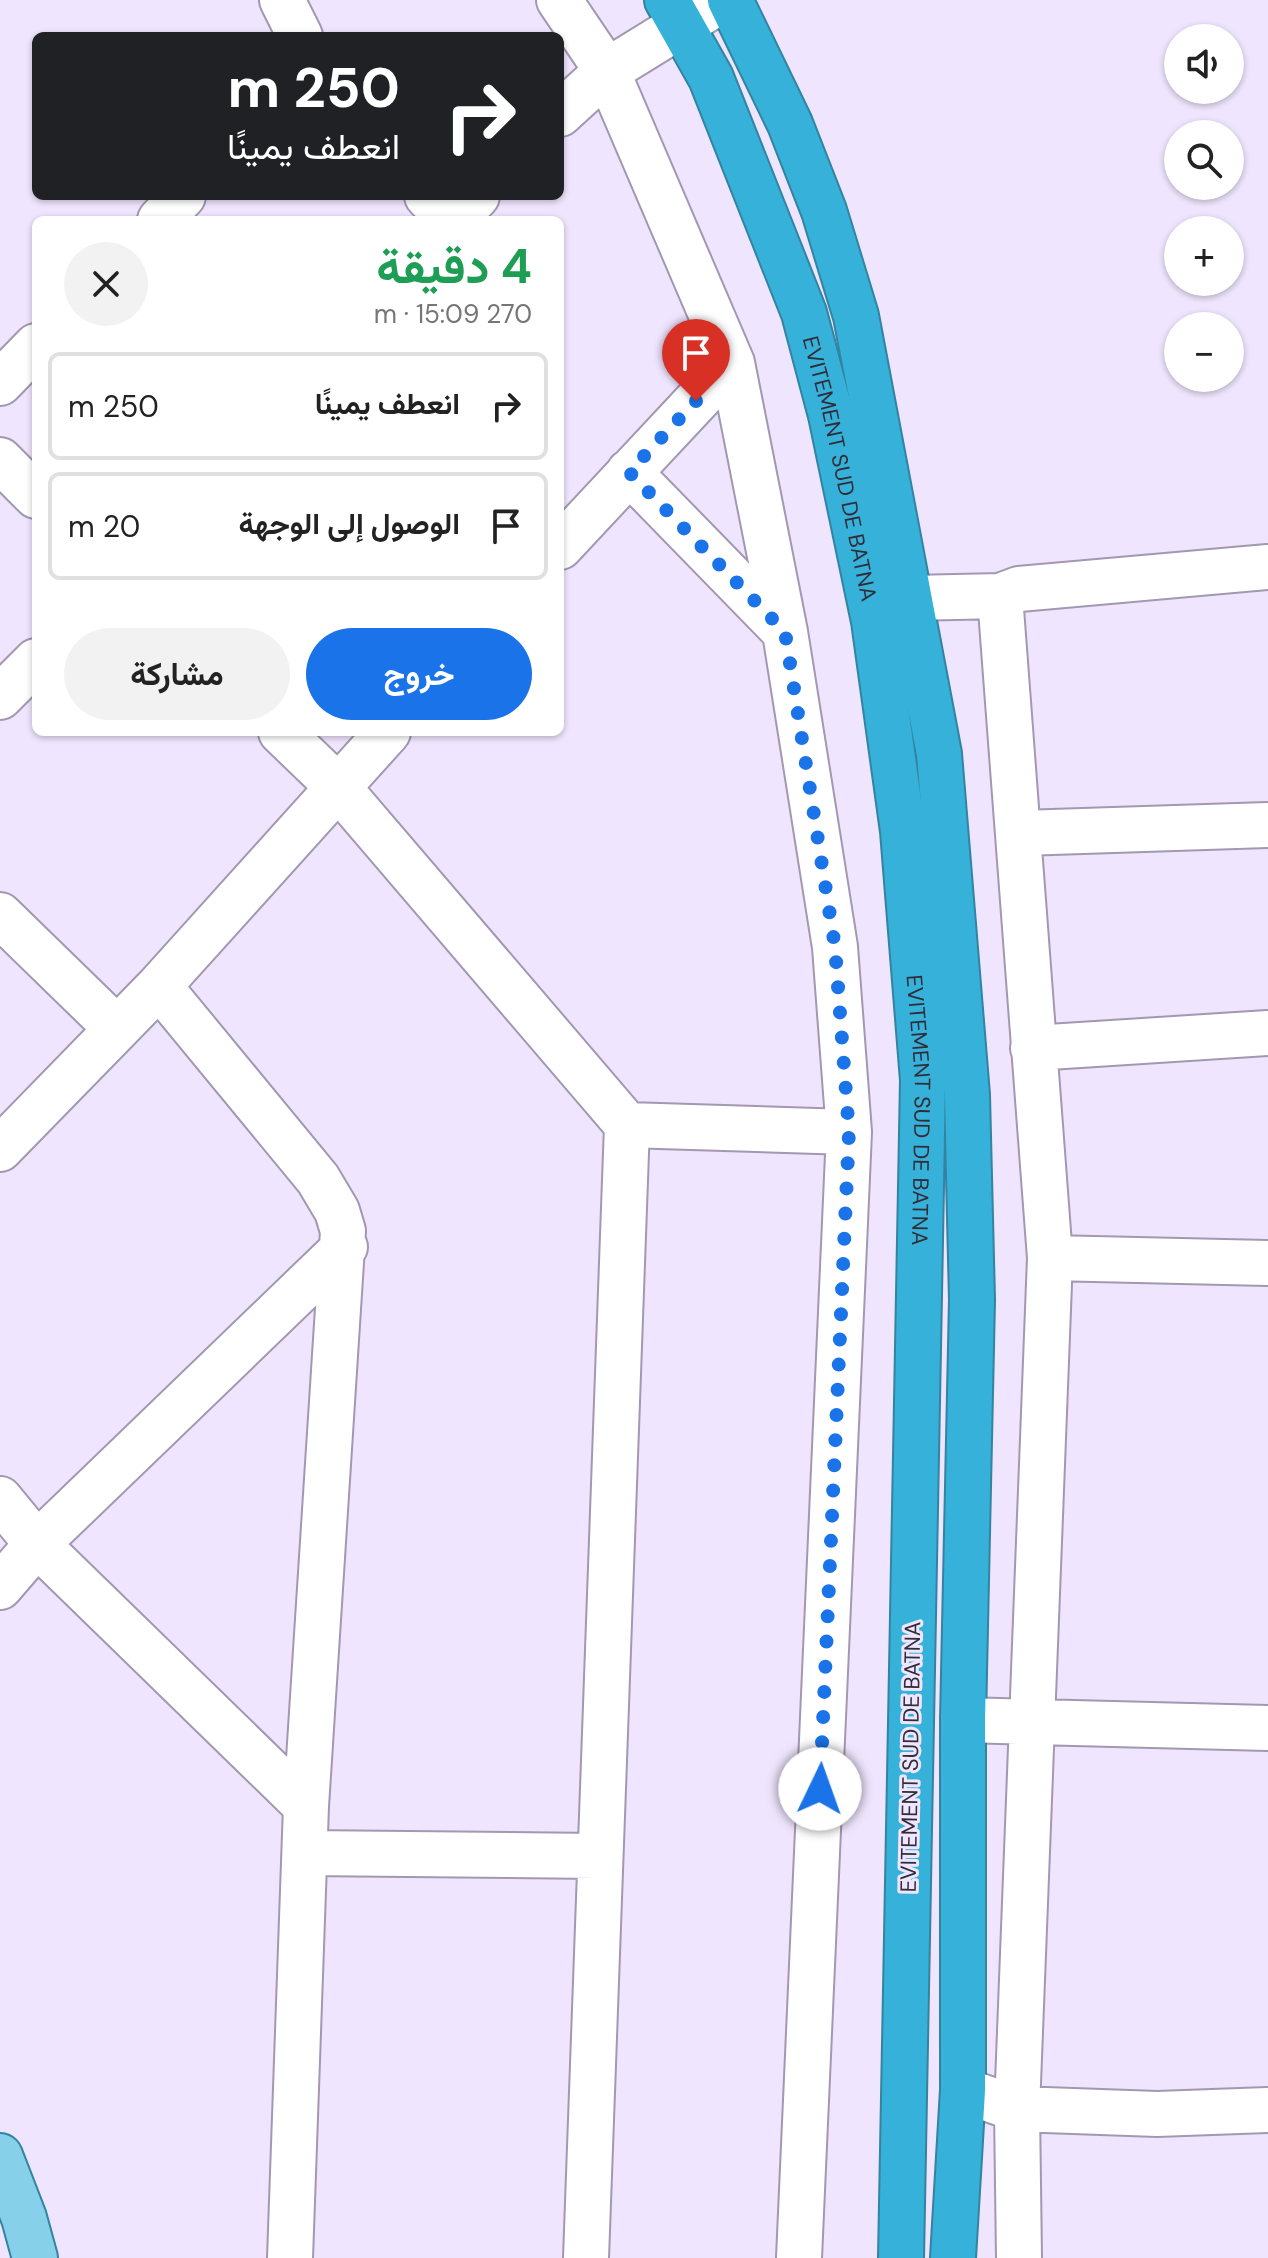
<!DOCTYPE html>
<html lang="ar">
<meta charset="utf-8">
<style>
:root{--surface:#fff;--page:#f2f2f2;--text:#222;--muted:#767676;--line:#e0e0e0;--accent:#1a73e8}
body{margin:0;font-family:"DM Sans",Vazirmatn,sans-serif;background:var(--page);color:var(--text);direction:rtl;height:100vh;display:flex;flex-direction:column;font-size:30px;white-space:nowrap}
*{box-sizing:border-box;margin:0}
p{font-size:26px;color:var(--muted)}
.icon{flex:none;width:44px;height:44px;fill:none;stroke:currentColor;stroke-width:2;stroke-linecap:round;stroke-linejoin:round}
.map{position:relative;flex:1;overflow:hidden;direction:ltr}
.drawer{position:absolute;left:32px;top:216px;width:532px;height:520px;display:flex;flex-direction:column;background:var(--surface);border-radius:12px;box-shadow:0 2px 6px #0004;direction:rtl}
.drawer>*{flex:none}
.top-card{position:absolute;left:32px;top:32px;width:532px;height:168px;border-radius:12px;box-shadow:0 2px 6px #0004;direction:rtl;background:#202124;color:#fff;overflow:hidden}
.buttons{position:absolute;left:1164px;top:24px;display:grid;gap:16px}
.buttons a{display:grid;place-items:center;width:80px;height:80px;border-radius:50%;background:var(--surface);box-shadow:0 2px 6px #0004;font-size:40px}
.pin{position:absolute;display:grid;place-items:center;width:68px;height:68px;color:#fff;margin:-82px -34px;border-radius:50% 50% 50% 0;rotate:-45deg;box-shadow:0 0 8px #0007}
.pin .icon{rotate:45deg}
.me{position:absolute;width:88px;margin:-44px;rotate:3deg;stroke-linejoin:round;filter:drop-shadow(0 0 6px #0008)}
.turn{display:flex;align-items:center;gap:28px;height:168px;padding:0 32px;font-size:36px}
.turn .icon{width:104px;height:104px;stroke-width:2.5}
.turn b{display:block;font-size:56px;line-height:68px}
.round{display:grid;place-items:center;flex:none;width:84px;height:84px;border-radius:42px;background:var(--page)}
.head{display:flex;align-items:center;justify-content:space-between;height:136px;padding:0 32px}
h1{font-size:48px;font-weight:700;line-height:60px;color:#1e9e55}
.button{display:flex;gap:16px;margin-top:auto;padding:16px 32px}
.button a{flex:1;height:92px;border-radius:48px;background:var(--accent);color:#fff;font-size:32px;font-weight:700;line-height:92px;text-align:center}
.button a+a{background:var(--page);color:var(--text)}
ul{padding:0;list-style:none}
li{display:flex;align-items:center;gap:24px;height:108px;margin:0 16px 12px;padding:0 16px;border:4px solid var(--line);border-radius:12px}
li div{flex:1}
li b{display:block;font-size:30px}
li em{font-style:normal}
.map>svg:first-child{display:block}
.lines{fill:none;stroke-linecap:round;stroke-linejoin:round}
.minor-casing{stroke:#a298b0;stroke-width:48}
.major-casing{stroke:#3483a1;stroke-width:48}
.highway-casing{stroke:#3483a1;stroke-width:48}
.minor{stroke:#fff;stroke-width:44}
.major{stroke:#86d0e9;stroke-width:44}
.highway{stroke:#36b1da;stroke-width:44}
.route{stroke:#1a73e8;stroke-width:14;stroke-dasharray:0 25.2}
.labels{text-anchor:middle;stroke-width:6;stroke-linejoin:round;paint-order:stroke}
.street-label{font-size:22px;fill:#312d37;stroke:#efe5fe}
</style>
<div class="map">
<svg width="1268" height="2258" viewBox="0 0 1268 2258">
<rect width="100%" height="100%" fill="#efe5fe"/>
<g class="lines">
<!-- minor casing -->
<g class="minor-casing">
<path id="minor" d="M282 0 300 36
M559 0 607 71 732 363 785 632 835 947 849 1132
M560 114 607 71 722 0
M427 196 450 220
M160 220 183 196
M454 220 477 196
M0 383 36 346
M0 460 36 496
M629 472 785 632
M560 547 732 363
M911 598 1000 596
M0 697 36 661
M281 732 337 786 627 1125 586 2258
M1021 833 1268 825
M0 915 115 1027
M159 986 318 1179 337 1211 343 1231 306 1806 290 2258
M1033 1048 1268 1033
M627 1125 849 1132 799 2258
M0 1149 159 986 388 732
M1050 1258 1268 1263
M0 1499 37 1544 306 1806
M0 1587 37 1544 345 1247
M963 1720 1268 1728
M305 1853 598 1856
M963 2090 1017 2109 1157 2114 1268 2110
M1019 2258 1017 2109 1050 1258 1000 596 1019 589 1268 567"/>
</g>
<!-- major casing -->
<g class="major-casing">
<path id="major" d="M0 2156 24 2218 35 2258"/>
</g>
<!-- highway casing -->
<g class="highway-casing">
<g id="highway">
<path id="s1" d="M667 0 711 78 804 313 831 415 874 621 903 831 923 1080 901 2258"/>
<path d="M730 0 790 124 824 211 856 316 939 754 967 1095 972 1300 963 1720V2090L953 2258"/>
</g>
</g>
<!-- minor -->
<use href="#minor" class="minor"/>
<!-- major -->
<use href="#major" class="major"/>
<!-- highway -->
<use href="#highway" class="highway"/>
</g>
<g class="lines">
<!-- route -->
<path class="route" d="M696 401 629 472 785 632 835 947 849 1132 820 1789"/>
</g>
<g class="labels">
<!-- street labels -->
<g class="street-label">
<text dy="8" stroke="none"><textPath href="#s1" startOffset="502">EVITEMENT SUD DE BATNA</textPath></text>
<text dy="8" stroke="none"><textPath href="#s1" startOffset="1150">EVITEMENT SUD DE BATNA</textPath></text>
<text transform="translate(910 1757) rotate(-89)" y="8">EVITEMENT SUD DE BATNA</text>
</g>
</g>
</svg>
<div class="buttons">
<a><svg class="icon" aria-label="sound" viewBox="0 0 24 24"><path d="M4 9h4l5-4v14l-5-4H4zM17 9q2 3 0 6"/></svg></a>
<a><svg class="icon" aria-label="search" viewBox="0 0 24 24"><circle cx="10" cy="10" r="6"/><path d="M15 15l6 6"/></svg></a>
<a>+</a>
<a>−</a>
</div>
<div class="pin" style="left:696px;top:401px;background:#d93025"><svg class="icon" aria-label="arrive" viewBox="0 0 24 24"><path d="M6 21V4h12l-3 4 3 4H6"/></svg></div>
<svg class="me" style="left:820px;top:1789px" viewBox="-20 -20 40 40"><circle r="19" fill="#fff"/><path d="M0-13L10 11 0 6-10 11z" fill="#1a73e8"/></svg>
<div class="top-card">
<div class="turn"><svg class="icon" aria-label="right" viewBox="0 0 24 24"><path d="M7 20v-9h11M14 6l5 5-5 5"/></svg><div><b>250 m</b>انعطف يمينًا</div></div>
</div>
<section class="drawer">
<div class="head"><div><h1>4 دقيقة</h1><p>270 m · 15:09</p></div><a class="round"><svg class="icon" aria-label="close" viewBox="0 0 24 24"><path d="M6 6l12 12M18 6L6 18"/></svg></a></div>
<ul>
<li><svg class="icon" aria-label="right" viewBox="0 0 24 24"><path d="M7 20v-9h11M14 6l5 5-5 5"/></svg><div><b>انعطف يمينًا</b></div><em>250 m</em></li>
<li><svg class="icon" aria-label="arrive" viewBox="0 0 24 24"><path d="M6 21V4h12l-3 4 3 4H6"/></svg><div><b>الوصول إلى الوجهة</b></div><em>20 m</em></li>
</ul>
<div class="button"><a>خروج</a><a>مشاركة</a></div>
</section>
</div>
